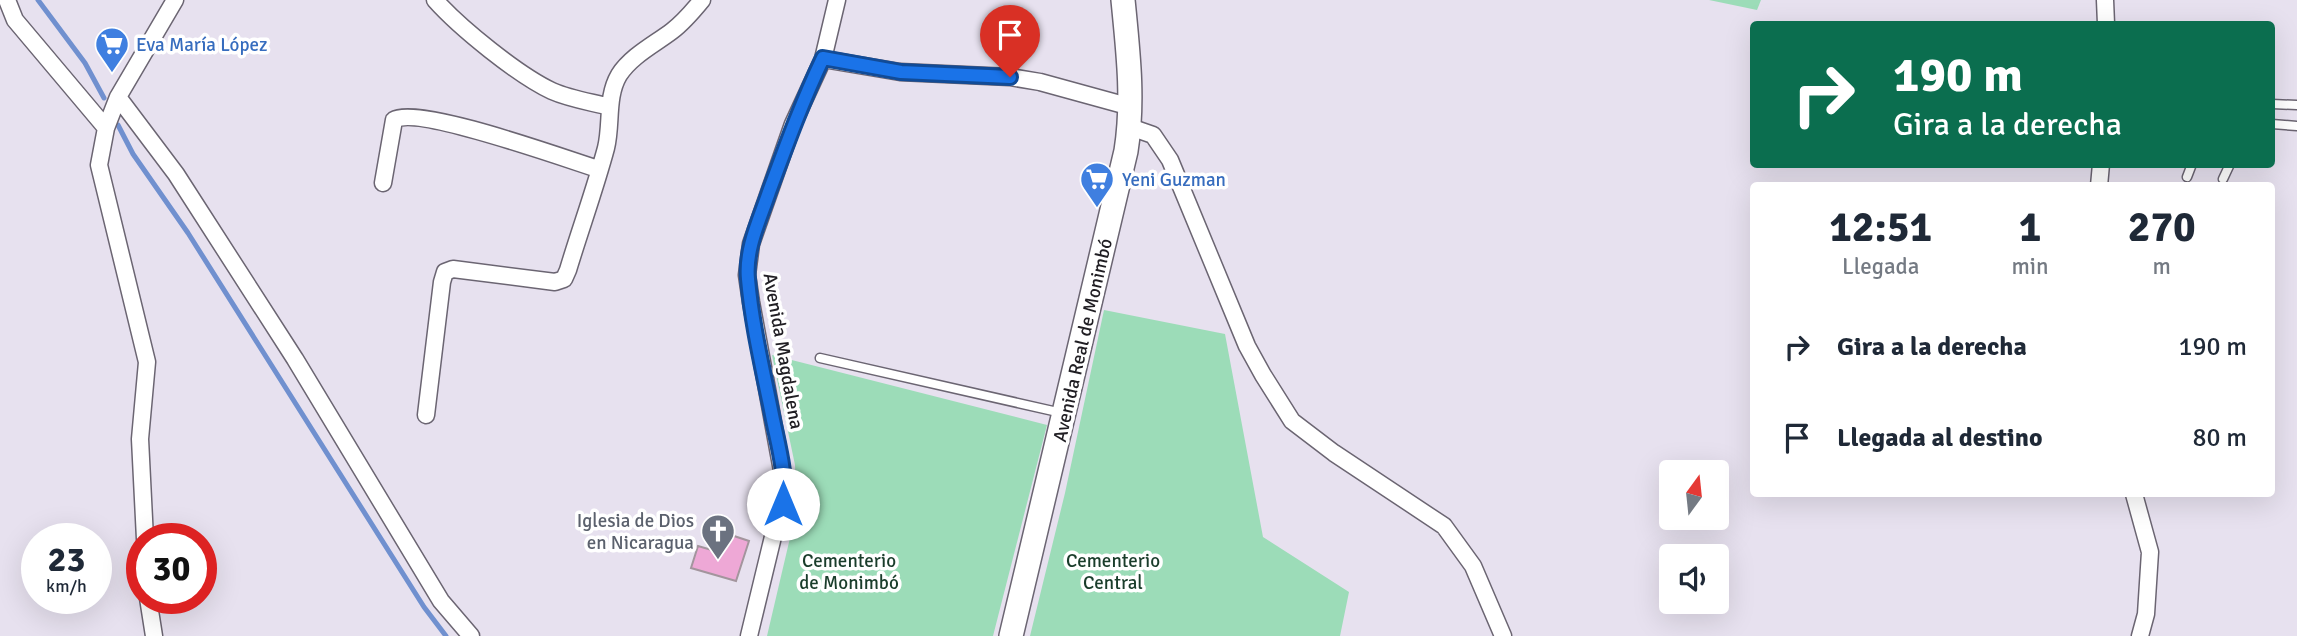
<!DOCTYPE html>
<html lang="es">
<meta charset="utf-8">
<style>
:root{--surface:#fff;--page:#f2f2f3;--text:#1f2937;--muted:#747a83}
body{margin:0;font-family:Signika,sans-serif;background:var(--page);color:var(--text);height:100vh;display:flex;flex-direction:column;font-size:26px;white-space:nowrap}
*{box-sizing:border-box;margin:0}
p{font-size:23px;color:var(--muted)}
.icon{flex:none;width:38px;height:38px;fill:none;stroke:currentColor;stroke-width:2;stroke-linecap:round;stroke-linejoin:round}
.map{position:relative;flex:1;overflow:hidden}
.sheet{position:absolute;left:1750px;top:182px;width:525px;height:315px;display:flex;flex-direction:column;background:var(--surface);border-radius:7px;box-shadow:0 7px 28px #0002}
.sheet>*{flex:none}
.guide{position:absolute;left:1750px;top:21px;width:525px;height:147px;border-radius:7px;box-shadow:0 7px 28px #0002;background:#0b6e4f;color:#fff;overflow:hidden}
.needle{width:46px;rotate:15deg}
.fabs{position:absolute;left:1659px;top:460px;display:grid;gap:14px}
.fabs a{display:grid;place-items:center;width:70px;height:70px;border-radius:7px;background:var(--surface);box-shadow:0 7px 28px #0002;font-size:35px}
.speed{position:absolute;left:21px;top:523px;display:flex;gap:14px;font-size:35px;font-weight:700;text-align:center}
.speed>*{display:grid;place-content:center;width:91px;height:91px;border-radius:50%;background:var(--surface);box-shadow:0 7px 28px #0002;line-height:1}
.speed small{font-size:18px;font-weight:400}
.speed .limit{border:10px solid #d22;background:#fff;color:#111}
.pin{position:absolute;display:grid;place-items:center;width:60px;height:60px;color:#fff;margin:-72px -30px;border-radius:50% 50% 50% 0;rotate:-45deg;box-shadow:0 0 7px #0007}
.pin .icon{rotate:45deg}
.me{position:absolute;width:77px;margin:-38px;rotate:0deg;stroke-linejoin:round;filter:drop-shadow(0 0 5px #0008)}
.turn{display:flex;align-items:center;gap:24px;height:147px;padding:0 28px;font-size:32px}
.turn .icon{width:91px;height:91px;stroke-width:2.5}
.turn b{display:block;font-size:49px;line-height:60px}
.eta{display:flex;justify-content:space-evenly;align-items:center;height:119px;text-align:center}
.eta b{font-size:42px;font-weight:700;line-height:49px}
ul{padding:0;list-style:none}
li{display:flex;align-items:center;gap:21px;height:91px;padding:0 28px}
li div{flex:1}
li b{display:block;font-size:26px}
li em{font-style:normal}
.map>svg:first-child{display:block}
.green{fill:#9cdcb8}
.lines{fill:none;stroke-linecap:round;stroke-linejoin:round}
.stream{stroke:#7090cf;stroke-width:5}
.building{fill:#eea8d6;stroke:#a3959d;stroke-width:2}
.lane-casing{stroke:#6b6572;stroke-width:11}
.street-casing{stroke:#6b6572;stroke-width:19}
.secondary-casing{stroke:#6b6572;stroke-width:26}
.lane{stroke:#fff;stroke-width:8}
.street{stroke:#fff;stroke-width:16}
.secondary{stroke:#fff;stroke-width:23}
.route-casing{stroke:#114b97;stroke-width:18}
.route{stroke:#1a73e8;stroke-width:12}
.labels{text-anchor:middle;stroke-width:7;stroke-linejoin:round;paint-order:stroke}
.shop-label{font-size:19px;fill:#366cbe;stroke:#fff;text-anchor:start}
.street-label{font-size:19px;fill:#201e23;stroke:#fff}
.worship-label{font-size:19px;fill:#5b616d;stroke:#fff;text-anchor:end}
.park-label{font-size:19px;fill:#1a3d2b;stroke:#fff}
</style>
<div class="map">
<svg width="2297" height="636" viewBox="0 0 2297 636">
<rect width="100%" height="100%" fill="#e7e1ef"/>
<!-- green -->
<path class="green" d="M1709 0H1761L1757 10Z
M1104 310 1225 334 1263 537 1349 592 1340 636H1030L1065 493Z
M772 355 1047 425 993 636H767L797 508 795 465Z"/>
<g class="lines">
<!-- stream -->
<path class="stream" d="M38 0 85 63 104 98
M118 125 133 154 188 233 424 607 446 636"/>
</g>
<!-- building -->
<path class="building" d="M728 534 749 541 736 581 691 568 698 546 722 553Z"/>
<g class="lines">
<!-- lane casing -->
<g class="lane-casing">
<path id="lane" d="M2272 104 2297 105
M2272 124 2297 126
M2187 177 2192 164
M2223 179 2230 164
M820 358 1062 413"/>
</g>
<!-- street casing -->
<g class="street-casing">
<path id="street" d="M7 0 15 20 106 128
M435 0C460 28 518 75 552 91 570 99 591 102 610 107
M2105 0 2106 24
M823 59 900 72 1010 77 1040 82 1131 107
M118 97 176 174 295 359 441 601 471 636
M1130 127 1153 135 1170 160 1247 346 1263 375 1292 421 1334 453 1444 526 1473 566 1503 636
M383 183 394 120C417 105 566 159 598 169
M2099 186 2101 164
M426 415 442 282 445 272 453 269 555 282 564 279 568 270C580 230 595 189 606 148 612 124 606 97 619 75 631 56 655 44 672 31 684 22 693 11 702 0
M2134 494 2150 552 2146 614 2140 636
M145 539 140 439 147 362 99 165 106 128 118 97 175 0
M148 598 154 636
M749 636 785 487 751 302 747 275 751 244 793 124 823 59 837 0"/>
</g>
<!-- secondary casing -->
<g class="secondary-casing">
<path id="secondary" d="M1011 636 1126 151C1134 100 1128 51 1123 0"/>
</g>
<!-- lane -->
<use href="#lane" class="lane"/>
<!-- street -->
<use href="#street" class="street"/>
<!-- secondary -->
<use href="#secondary" class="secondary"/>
</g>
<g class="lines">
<!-- route casing -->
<g class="route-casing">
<path id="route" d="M783 504C787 474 778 445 772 415 763 370 752 325 748 279 745 249 760 219 769 192 786 146 802 102 823 58L901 72 1010 77"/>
</g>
<!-- route -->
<use href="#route" class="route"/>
</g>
<!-- icons -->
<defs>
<g id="supermarket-pin" transform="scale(1.75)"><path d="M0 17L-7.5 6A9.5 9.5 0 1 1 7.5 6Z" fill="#3f7fe0" stroke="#fff"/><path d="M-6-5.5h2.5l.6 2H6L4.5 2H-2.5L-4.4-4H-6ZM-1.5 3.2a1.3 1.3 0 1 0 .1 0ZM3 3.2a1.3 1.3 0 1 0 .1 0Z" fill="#fff"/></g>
<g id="church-pin" transform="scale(1.75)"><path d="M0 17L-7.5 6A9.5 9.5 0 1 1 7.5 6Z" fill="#6b7280" stroke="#fff"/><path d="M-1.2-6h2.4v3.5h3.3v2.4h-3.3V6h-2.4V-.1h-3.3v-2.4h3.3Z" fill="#fff"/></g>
</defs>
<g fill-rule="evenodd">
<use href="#supermarket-pin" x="112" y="44"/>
<use href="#supermarket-pin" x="1097" y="179"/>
<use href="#church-pin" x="718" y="531"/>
</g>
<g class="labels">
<!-- shop labels -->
<g class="shop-label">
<text x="136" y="51">Eva María López</text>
<text x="1122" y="186">Yeni Guzman</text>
</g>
<!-- street labels -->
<g class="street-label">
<text transform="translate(1082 340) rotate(-77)" y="7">Avenida Real de Monimbó</text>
<text transform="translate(784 351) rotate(80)" y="7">Avenida Magdalena</text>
</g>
<!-- worship labels -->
<g class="worship-label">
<text x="694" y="527">Iglesia de Dios<tspan x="694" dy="22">en Nicaragua</tspan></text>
</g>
<!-- park labels -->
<g class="park-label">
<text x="849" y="567">Cementerio<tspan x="849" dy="22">de Monimbó</tspan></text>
<text x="1113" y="567">Cementerio<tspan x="1113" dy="22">Central</tspan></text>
</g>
</g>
</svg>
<div class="fabs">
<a><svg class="needle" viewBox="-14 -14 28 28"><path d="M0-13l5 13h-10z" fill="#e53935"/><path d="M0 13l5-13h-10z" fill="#747a83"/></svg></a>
<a><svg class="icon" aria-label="sound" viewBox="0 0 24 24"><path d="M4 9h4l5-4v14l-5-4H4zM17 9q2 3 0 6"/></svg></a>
</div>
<div class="speed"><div>23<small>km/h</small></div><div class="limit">30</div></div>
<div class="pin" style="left:1010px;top:77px;background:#d93025"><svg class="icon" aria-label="arrive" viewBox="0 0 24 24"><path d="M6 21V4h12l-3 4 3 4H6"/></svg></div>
<svg class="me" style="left:783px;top:504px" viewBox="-20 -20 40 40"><circle r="19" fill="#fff"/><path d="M0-13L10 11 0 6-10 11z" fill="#1a73e8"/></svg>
<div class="guide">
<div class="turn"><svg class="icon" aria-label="right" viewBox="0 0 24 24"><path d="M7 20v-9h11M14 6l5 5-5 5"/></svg><div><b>190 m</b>Gira a la derecha</div></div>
</div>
<section class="sheet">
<div class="eta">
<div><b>12:51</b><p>Llegada</p></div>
<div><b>1</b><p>min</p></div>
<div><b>270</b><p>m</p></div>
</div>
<ul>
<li><svg class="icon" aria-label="right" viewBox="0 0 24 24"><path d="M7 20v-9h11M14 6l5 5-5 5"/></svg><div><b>Gira a la derecha</b></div><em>190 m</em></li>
<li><svg class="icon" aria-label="arrive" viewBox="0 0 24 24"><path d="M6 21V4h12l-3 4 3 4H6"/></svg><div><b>Llegada al destino</b></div><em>80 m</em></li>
</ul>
</section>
</div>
